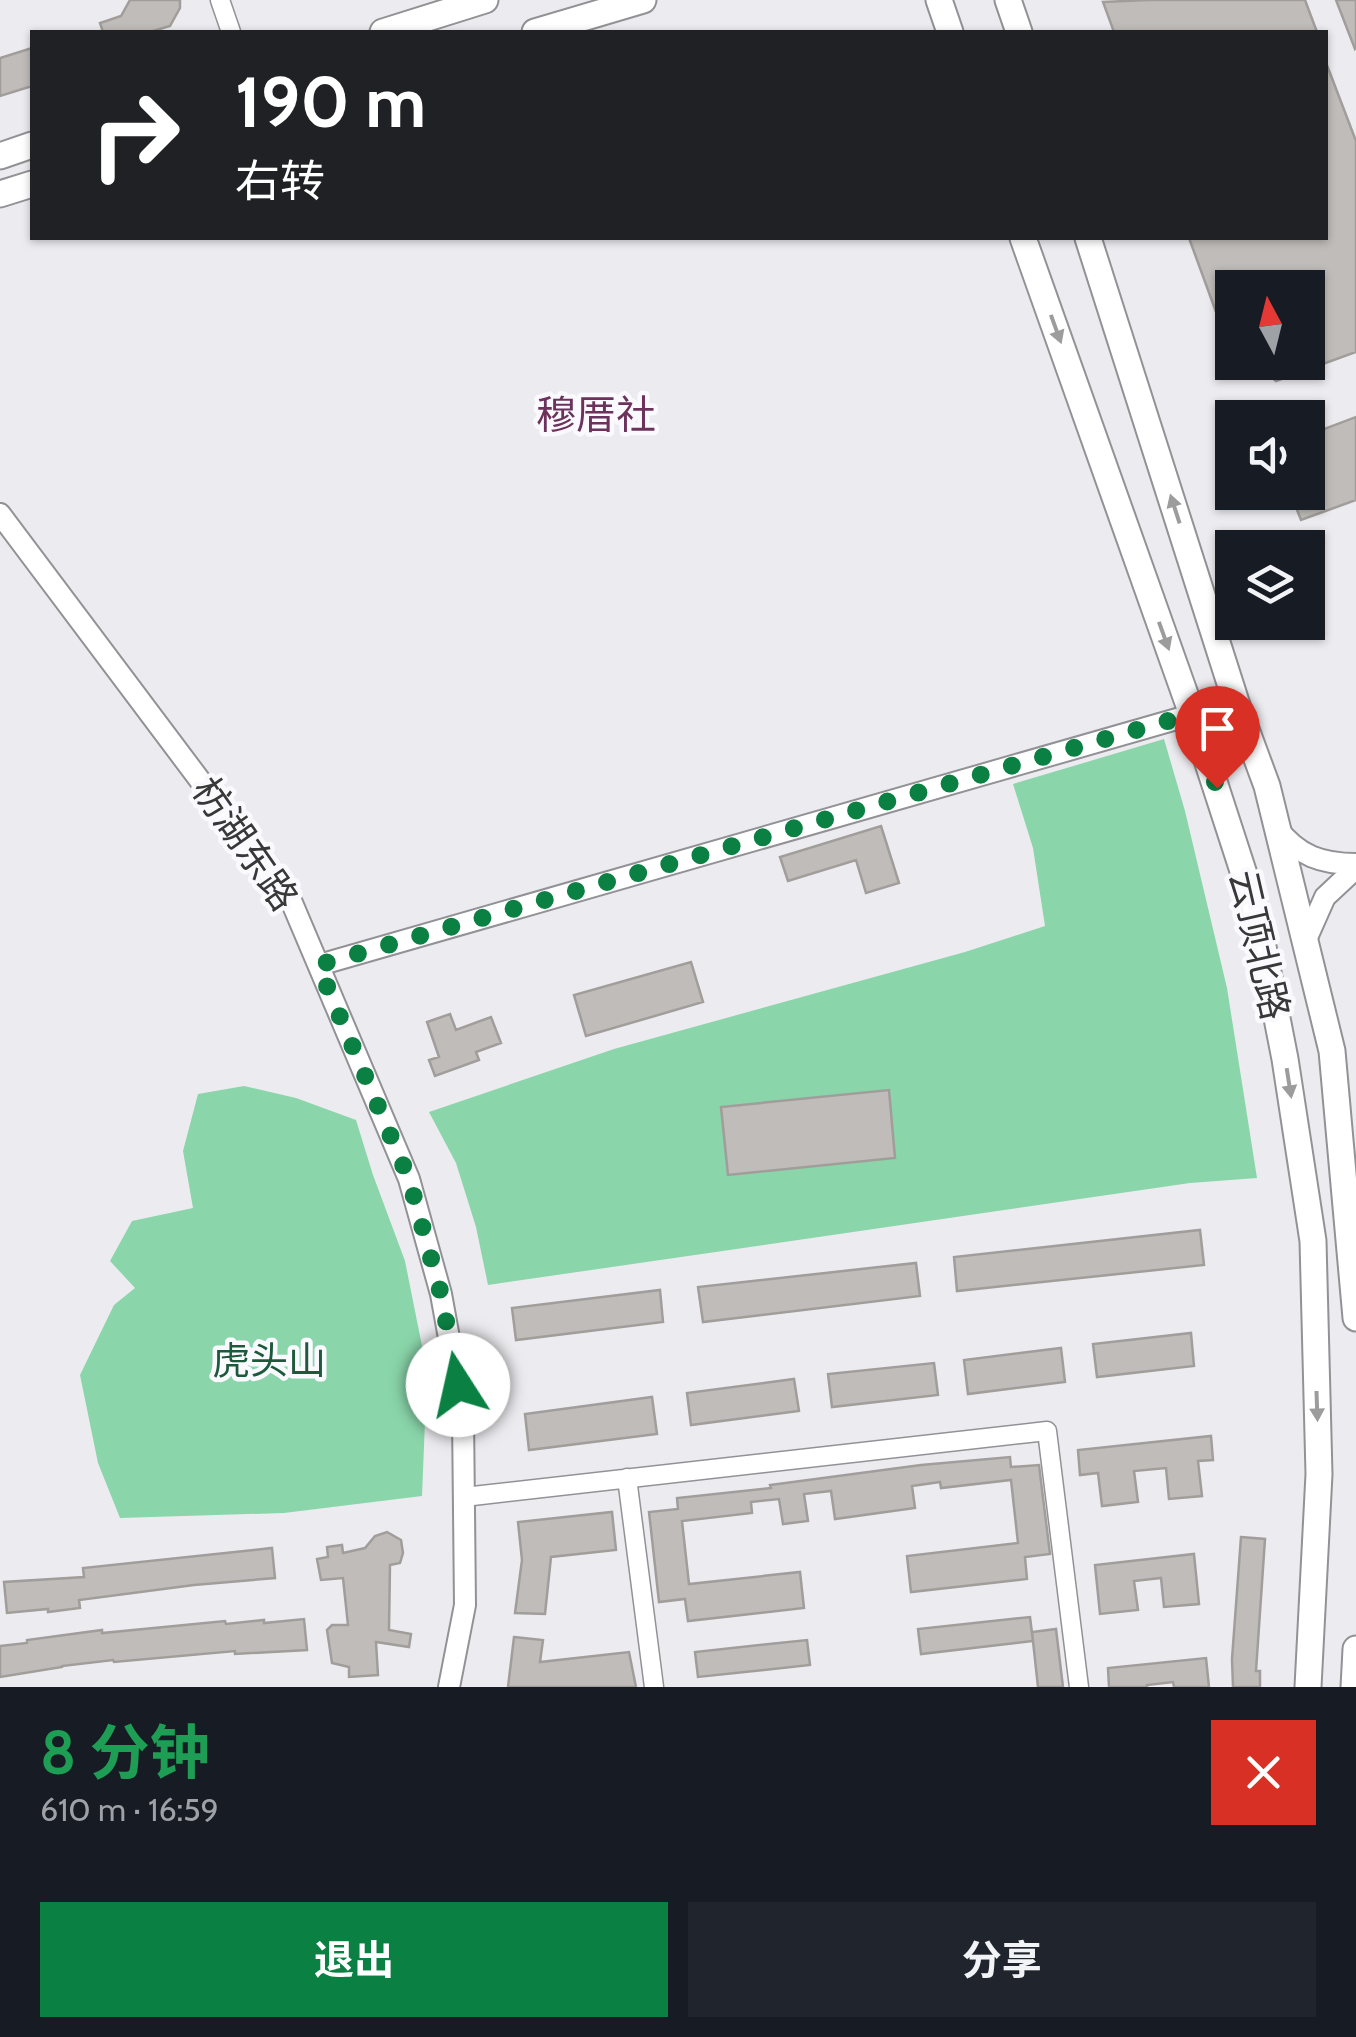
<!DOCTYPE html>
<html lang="zh">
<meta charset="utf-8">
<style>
:root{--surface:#171b24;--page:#20242c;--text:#f1f3f6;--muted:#9ea1a6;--accent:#0b8043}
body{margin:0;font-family:Cabin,"Noto Sans SC",sans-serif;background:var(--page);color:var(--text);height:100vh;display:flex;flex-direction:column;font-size:38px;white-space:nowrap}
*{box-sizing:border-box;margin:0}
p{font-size:32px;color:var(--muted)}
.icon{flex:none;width:55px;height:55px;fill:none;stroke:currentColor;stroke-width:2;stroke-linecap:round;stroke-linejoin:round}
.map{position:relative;height:1687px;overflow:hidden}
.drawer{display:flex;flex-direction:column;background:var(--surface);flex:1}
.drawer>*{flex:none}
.banner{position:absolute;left:30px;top:30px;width:1298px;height:210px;border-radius:0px;box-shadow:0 2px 8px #0004;background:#202124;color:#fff;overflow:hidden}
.needle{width:65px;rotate:353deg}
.buttons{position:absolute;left:1215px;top:270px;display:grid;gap:20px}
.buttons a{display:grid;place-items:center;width:110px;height:110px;border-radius:0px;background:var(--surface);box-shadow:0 2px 8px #0004;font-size:50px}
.pin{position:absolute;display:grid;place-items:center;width:85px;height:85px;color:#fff;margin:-102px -42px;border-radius:50% 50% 50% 0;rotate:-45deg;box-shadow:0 0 10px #0007}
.pin .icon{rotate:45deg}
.me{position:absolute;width:110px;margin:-55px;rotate:350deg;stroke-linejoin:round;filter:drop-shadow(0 0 8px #0008)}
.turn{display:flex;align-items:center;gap:35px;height:210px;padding:0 40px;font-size:45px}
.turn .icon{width:130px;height:130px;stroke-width:2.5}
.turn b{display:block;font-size:70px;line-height:85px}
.round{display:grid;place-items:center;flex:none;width:105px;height:105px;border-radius:0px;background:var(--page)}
.head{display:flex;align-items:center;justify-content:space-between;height:170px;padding:0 40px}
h1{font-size:60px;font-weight:700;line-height:75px;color:#1e9e55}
.primary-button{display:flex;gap:20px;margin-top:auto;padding:20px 40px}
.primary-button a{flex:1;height:115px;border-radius:0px;background:var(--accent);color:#fff;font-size:40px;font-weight:700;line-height:115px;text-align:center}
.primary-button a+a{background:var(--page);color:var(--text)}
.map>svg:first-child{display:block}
.green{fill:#8ad5aa}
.building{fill:#c0bcba;stroke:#a19d9b;stroke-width:2.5}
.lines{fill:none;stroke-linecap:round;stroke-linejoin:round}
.minor-casing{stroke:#929296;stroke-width:21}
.tertiary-casing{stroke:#929296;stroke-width:24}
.secondary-casing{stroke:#929296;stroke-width:29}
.minor{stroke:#fff;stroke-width:18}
.tertiary{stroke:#fff;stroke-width:20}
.secondary{stroke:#fff;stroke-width:25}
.oneway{fill:#9c9c9c}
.route{stroke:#0b8043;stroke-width:18;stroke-dasharray:0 32.4}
.labels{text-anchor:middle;stroke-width:9;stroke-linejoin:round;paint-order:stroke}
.street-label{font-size:38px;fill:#383839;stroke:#f9f9fe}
.park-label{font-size:38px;fill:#1d593b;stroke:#f9f9fe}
.neighbourhood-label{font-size:40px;fill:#6c325b;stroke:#f9f9fe}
</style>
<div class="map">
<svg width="1356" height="1687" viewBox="0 0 1356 1687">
<rect width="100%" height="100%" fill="#ececf0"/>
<!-- green -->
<path class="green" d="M1164 739 1185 811 1227 988 1257 1178 1190 1183 488 1285 476 1227 456 1163 429 1112 614 1049 965 952 1045 926 1033 848 1013 784Z
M244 1086 296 1098 356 1120 373 1175 405 1261 427 1371 422 1496 284 1513 120 1518 98 1463 80 1375 114 1305 135 1288 110 1261 132 1221 193 1208 183 1151 198 1094Z"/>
<!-- building -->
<path class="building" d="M130 0H180V8L170 26 150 32H103L100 23 121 16Z
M1148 0H1305L1317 32H1114L1103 2Z
M1336 0H1356V48L1355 49Z
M32 48V86L0 96V58Z
M1325 60 1356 141V352L1276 381 1252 362H1308V288H1232L1231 353 1189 238H1325Z
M1356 417V500L1301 520 1290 492H1308V435Z
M881 826 899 883 866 893 856 860 788 881 780 857Z
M691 962 703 1002 586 1036 574 995Z
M450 1014 456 1030 491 1017 501 1043 476 1052 479 1060 435 1076 429 1060 439 1057 427 1022Z
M889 1090 895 1158 728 1175 721 1107Z
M1200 1230 1204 1265 957 1291 954 1257Z
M916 1263 920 1296 703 1322 698 1287Z
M660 1290 663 1322 516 1340 512 1308Z
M1191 1333 1194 1366 1097 1377 1093 1344Z
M1061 1348 1065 1382 968 1394 964 1360Z
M934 1363 938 1395 832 1407 828 1374Z
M794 1379 799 1411 691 1425 687 1393Z
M652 1397 657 1434 529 1450 525 1414Z
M1211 1436 1213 1460 1198 1461 1202 1496 1169 1499 1166 1468 1134 1471 1138 1502 1102 1506 1098 1473 1080 1475 1078 1450Z
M1010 1457 1011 1467 1039 1465 1050 1554 1025 1557 1027 1579 911 1592 907 1556 1018 1543 1011 1480 941 1488 940 1482 912 1486 915 1508 835 1519 831 1491 804 1494 808 1521 783 1524 779 1499 751 1502 752 1513 682 1521 689 1584 800 1572 804 1608 688 1621 685 1599 659 1602 649 1512 678 1509 677 1498 771 1488 770 1485 921 1465Z
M612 1512 616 1550 551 1557 545 1614 515 1613 522 1560 518 1522Z
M387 1532 401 1540 403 1553 400 1563 390 1565 389 1630 411 1634 409 1647 376 1642 378 1675 349 1677V1667L332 1663 327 1630 332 1625H348L343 1578 321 1580 317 1559 328 1557 327 1547 342 1545 343 1553 365 1548 375 1536Z
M1241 1537 1265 1539 1256 1671H1260V1687H1233L1232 1659Z
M272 1548 275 1578 194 1585 79 1600 80 1608 48 1612V1609L7 1613 4 1582 84 1577 83 1568Z
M1194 1554 1199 1604 1164 1607 1161 1578 1134 1581 1138 1610 1100 1614 1095 1565Z
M1030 1617 1033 1641 921 1654 918 1629Z
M304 1619 307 1650 235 1654V1651L114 1662 113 1660 62 1666V1667L0 1677V1646L27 1643V1640L102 1630V1633L225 1621 226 1624 264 1620V1623Z
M1056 1629 1063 1687H1038L1032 1632Z
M514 1637 543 1640 540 1662 629 1652 636 1687H508Z
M807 1640 810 1665 698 1677 695 1652Z
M1206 1658 1209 1687H1174L1173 1682 1147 1685V1687H1109L1108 1668Z"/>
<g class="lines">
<!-- minor casing -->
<g class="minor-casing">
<path id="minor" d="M220 0 231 32
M627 1478 654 1687
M464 1497 1047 1431 1079 1687"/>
</g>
<!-- tertiary casing -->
<g class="tertiary-casing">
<path id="tertiary" d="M0 514 292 903 409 1179 441 1294 463 1415 465 1605 449 1687
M1277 828C1298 856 1322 864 1356 864
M1305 942 1325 897 1356 868
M319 965 1236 702"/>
</g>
<!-- secondary casing -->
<g class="secondary-casing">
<path id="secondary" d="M939 0 950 32
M1008 0 1019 32
M383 32 485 0
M535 32 643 0
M0 156 32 145
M0 194 32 184
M1023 238 1192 714 1256 911 1285 1059 1313 1241 1319 1474 1308 1687
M1088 238 1236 702 1267 786 1332 1051 1356 1318
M1354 1687 1356 1649"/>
</g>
<!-- minor -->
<use href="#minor" class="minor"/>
<!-- tertiary -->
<use href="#tertiary" class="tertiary"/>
<!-- secondary -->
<use href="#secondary" class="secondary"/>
</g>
<!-- one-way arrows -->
<defs><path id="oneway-solid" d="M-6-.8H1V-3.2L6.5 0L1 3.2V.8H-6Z" transform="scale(2.5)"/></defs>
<g class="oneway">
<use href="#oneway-solid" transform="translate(1056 329) rotate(70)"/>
<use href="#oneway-solid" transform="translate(1175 509) rotate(-108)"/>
<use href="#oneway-solid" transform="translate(1164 636) rotate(70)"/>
<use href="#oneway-solid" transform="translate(1289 1083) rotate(81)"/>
<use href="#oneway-solid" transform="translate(1317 1406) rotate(88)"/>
</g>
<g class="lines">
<!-- route -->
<path class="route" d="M458 1385 441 1294 409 1179 318 965 1192 714 1217 788"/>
</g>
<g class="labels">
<!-- street labels -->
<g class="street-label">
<text transform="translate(245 844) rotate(55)" y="13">枋湖东路</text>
<text transform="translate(1259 945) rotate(77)" y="13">云顶北路</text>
</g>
<!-- park labels -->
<g class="park-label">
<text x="269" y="1374">虎头山</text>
</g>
<!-- neighbourhood labels -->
<g class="neighbourhood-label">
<text x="596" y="429">穆厝社</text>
</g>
</g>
</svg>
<div class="buttons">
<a><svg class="needle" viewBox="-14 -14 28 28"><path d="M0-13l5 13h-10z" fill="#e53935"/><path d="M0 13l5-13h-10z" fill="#9ea1a6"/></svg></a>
<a><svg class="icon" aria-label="sound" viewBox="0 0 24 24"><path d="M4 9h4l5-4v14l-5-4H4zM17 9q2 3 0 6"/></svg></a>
<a><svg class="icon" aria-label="layers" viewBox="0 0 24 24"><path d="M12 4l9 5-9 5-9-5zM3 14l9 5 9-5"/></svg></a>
</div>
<div class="pin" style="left:1217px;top:788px;background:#d93025"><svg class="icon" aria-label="arrive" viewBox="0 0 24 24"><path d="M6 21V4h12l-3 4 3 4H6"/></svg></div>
<svg class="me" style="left:458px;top:1385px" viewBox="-20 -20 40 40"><circle r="19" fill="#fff"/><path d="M0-13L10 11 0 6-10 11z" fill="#0b8043"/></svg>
<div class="banner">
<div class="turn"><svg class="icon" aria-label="right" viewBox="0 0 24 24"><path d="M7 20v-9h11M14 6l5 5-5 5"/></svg><div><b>190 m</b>右转</div></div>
</div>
</div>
<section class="drawer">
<div class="head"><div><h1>8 分钟</h1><p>610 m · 16:59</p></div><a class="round" style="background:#d93025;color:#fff"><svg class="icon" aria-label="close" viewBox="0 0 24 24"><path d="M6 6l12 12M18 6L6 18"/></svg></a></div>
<div class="primary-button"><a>退出</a><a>分享</a></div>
</section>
